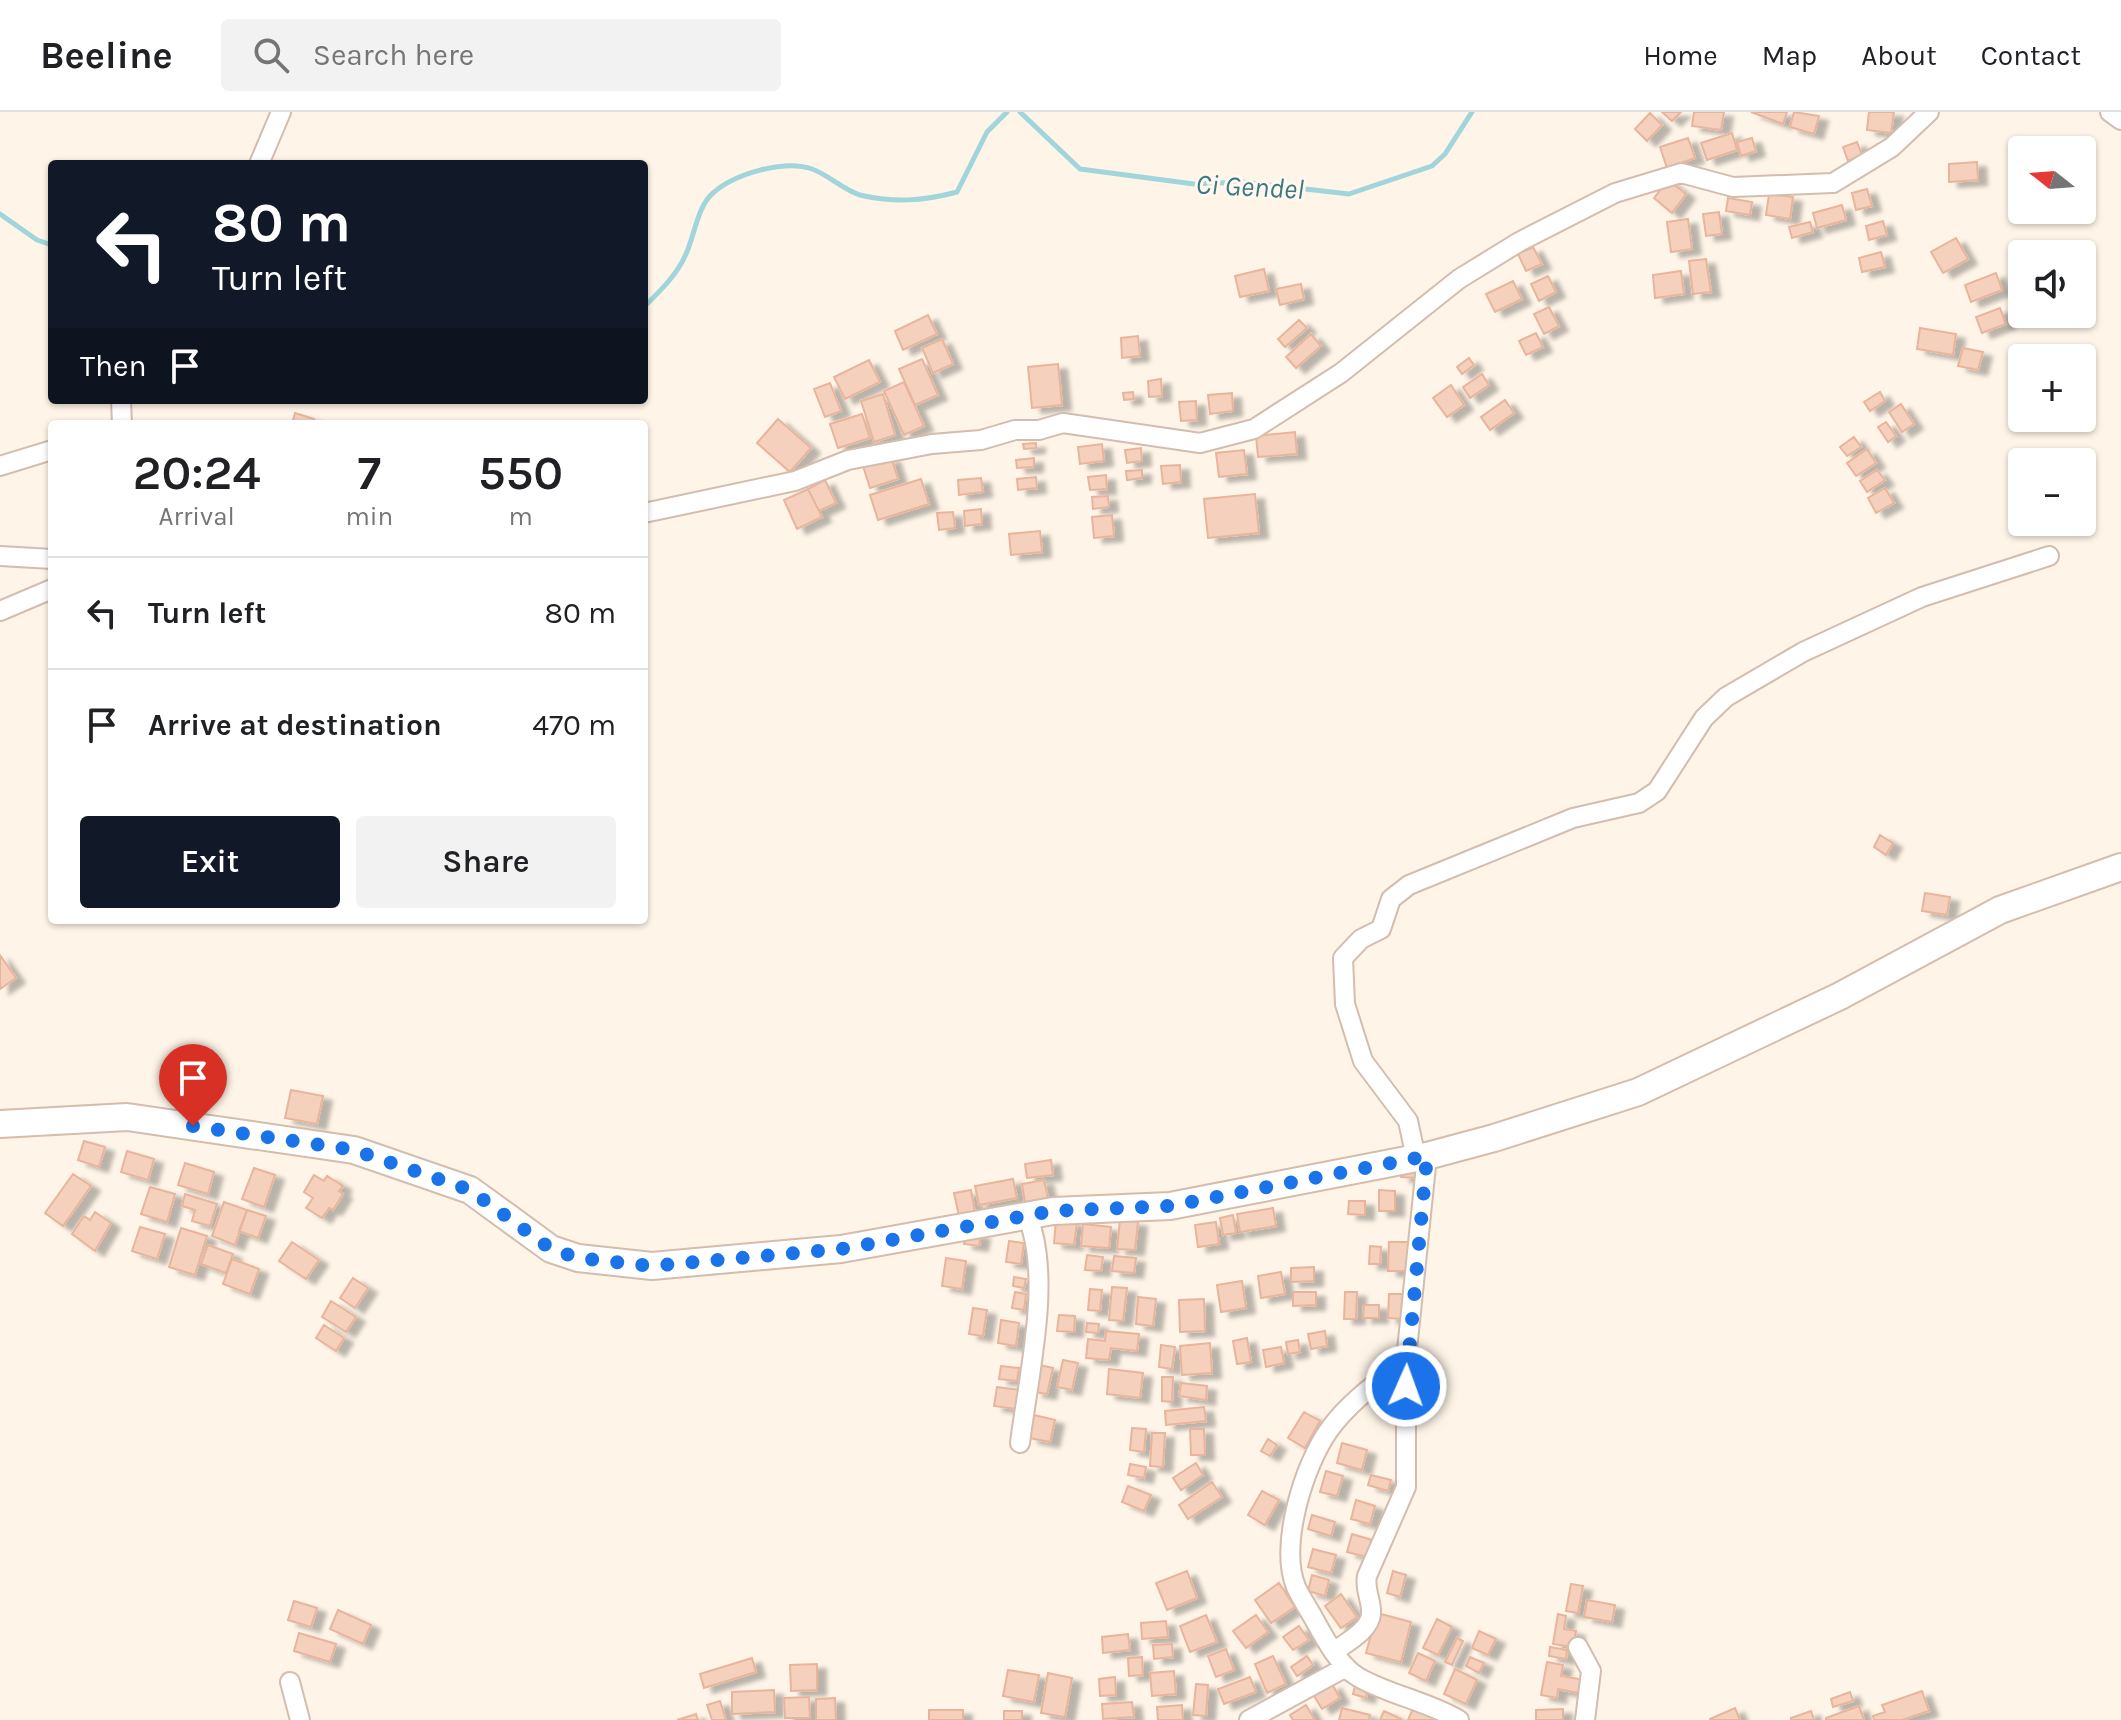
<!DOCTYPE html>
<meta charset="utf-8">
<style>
:root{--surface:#fff;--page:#f2f2f2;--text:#202124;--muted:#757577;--line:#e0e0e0;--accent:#111827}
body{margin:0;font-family:Karla,sans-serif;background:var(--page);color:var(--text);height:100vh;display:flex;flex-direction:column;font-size:30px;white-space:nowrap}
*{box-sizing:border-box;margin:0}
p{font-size:26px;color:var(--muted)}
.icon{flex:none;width:44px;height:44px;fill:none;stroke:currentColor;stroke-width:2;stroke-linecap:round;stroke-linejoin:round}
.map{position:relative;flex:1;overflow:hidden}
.panel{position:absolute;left:48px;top:308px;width:600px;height:504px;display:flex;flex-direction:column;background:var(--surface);border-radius:8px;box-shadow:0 2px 6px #0004}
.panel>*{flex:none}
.hud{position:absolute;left:48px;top:48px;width:600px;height:244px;border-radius:8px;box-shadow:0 2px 6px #0004;background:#111827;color:#fff;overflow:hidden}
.needle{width:52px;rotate:287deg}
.tools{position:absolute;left:2008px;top:24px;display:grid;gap:16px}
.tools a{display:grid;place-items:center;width:88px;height:88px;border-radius:8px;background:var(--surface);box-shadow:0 2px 6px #0004;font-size:40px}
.pin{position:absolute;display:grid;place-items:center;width:68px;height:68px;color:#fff;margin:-82px -34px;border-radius:50% 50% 50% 0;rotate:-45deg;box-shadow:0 0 8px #0007}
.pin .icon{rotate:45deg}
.me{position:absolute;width:88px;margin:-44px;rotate:2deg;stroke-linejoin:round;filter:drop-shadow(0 0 6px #0008)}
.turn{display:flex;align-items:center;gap:28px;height:168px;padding:0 32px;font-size:36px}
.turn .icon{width:104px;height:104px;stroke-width:2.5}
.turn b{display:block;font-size:56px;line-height:68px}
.then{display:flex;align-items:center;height:76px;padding:0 32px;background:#0003;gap:16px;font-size:30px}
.eta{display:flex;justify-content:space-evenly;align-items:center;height:136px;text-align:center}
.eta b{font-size:48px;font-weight:600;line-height:56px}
.action{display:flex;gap:16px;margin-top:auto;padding:16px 32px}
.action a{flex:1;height:92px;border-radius:8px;background:var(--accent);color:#fff;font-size:32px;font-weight:600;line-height:92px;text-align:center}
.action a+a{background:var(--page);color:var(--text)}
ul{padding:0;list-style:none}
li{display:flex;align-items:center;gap:24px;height:112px;padding:0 32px;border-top:2px solid var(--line)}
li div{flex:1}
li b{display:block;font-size:30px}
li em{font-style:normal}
header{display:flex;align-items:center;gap:48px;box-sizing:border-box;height:112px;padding:0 40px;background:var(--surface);border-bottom:2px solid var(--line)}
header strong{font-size:38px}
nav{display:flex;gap:44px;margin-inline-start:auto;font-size:28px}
.search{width:560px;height:72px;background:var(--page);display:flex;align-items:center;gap:20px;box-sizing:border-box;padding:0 28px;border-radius:8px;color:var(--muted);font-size:30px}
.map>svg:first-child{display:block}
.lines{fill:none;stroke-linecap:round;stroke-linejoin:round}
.stream{stroke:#9fd5db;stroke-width:5}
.building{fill:#f5d0bd;stroke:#e8b59c;stroke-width:2;filter:url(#shadow)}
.street-casing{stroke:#d3bdae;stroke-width:22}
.secondary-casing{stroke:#d6bcab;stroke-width:30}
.street{stroke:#fff;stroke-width:18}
.secondary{stroke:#fff;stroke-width:26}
.route{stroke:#1a73e8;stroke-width:14;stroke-dasharray:0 25.2}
.labels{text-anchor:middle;stroke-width:6;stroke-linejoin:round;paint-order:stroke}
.water-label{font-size:28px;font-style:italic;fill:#3c787f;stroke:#fff8ee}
</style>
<header>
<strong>Beeline</strong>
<div class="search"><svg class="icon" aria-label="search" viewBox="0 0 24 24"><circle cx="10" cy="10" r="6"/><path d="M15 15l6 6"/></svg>Search here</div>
<nav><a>Home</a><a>Map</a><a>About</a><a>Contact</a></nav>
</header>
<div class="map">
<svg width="2121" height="1608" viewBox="0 0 2121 1608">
<defs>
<filter id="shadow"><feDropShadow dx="9" dy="5" stdDeviation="2" flood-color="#0004"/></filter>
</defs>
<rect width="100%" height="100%" fill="#fef4e7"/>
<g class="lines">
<!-- stream -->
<path class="stream" d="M1020 0 1080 57 1194 72 1243 70 1349 82 1432 54 1445 42 1472 0
M0 102 37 128 52 133
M644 195C660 179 677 163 686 142 694 125 698 93 713 81 734 62 785 47 812 57 829 63 843 78 860 83 894 91 923 89 957 80L987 20 1007 0"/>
</g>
<!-- building -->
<path class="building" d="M1662 0H1681L1672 9Z
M1694 0H1724L1721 18 1692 14Z
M1751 0H1787L1783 12Z
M1794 0 1819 4 1814 22 1790 15Z
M1869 0H1894L1891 21 1867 18Z
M1650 1 1662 13 1647 29 1635 17Z
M1732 21 1737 38 1707 48 1701 31Z
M1688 26 1695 46 1667 56 1660 35Z
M1752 26 1756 39 1741 44 1737 30Z
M1857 30 1862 43 1848 49 1843 35Z
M1977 50 1978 68 1949 70V52Z
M1668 68 1686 82 1672 101 1654 86Z
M1867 77 1872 94 1856 98 1852 81Z
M1769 82 1793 85 1790 107 1766 103Z
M1728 86 1752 90 1750 103 1726 99Z
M1842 93 1846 108 1817 116 1813 101Z
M1719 100 1722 122 1706 124 1703 102Z
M1688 107 1692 137 1671 140 1667 110Z
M1883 109 1887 123 1869 128 1866 114Z
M1810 110 1813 120 1792 126 1789 115Z
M1956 126 1968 147 1943 161 1931 140Z
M1533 135 1542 152 1526 159 1518 142Z
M1881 140 1885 155 1862 160 1859 146Z
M1706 147 1711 180 1693 182 1689 149Z
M1264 157 1269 179 1240 185 1235 164Z
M1681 159 1684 182 1655 186 1653 163Z
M1996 161 2002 178 1971 190 1965 173Z
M1548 164 1556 180 1539 189 1531 172Z
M1513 169 1522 187 1495 200 1486 182Z
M1301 172 1304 187 1280 193 1276 177Z
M1549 195 1559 214 1544 222 1534 202Z
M2000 196 2006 212 1982 221 1976 205Z
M928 203 937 222 903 238 895 219Z
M1299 208 1307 216 1285 235 1278 227Z
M1920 216 1956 222 1953 243 1917 237Z
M1536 221 1543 235 1526 243 1519 229Z
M1311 222 1321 234 1296 256 1286 245Z
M1138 224 1140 244 1122 246 1121 226Z
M942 227 953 252 933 261 922 236Z
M1963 236 1983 240 1978 258 1958 254Z
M1469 246 1474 253 1462 262 1457 255Z
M922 247 938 283 915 293 899 257Z
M869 248 880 270 845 287 834 265Z
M1058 252 1062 293 1032 296 1028 255Z
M1482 262 1489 273 1470 286 1463 275Z
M1161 267 1162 284 1149 285 1148 269Z
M904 270 924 314 904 323 884 279Z
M830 271 841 299 825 305 814 277Z
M1451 273 1464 293 1447 305 1433 286Z
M1133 280 1134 287 1124 288 1123 281Z
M1880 280 1885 289 1870 299 1864 290Z
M1232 281 1233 299 1210 302 1208 283Z
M883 282 895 323 874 330 861 289Z
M1505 288 1514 301 1490 318 1481 305Z
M1196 289 1197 308 1181 309 1179 290Z
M1901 292 1914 312 1902 320 1889 300Z
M295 301 314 307 313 312H292Z
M862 302 870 326 838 336 830 312Z
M778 307 811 336 790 360 757 331Z
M1886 310 1896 324 1888 330 1878 315Z
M1295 320 1297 342 1258 345 1256 324Z
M1854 325 1861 335 1847 344 1840 335Z
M1036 331V336L1024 337 1023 332Z
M1102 332 1104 349 1080 352 1078 335Z
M1141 336 1142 349 1127 351 1125 338Z
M1867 337 1876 351 1856 364 1847 351Z
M1244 338 1247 362 1219 365 1216 341Z
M891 345 898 367 870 376 863 354Z
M1034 346V355L1017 356 1016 348Z
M1180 353 1181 370 1163 372 1161 354Z
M1142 358V366L1127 368 1126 359Z
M1877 358 1885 368 1867 380 1860 369Z
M1106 363 1107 377 1090 378 1088 365Z
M1036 365 1037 376 1018 378 1017 367Z
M981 366 983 380 959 383 958 368Z
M921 367 929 392 878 408 870 383Z
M825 368 836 391 819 399 808 377Z
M1885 376 1894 391 1876 401 1868 386Z
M808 377 822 405 797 417 784 388Z
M1255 382 1259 421 1208 426 1204 387Z
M1108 384 1109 395 1093 397 1092 385Z
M981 397 982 412 965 414 964 399Z
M953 400 955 416 939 418 937 401Z
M1112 403 1114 424 1094 426 1092 405Z
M1040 419 1042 440 1011 443 1009 422Z
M1880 723 1893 731 1886 743 1874 735Z
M1925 781 1950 785 1947 803 1922 799Z
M0 843 16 866 0 877Z
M291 978 323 984 317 1012 285 1006Z
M84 1029 105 1035 99 1055 78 1048Z
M127 1039 154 1047 148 1068 121 1060Z
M1051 1048 1053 1063 1027 1066 1025 1052Z
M185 1051 214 1060 208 1082 178 1073Z
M1401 1053H1418V1066L1401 1065Z
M254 1056 275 1063 264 1095 242 1087Z
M73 1062 91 1074 63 1114 45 1101Z
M314 1063 324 1069 327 1064 343 1074 339 1079 343 1082 333 1098 329 1096 322 1106 306 1096 313 1086 304 1080Z
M1013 1067 1017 1086 979 1093 975 1074Z
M1044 1068 1048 1086 1025 1090 1022 1072Z
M150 1075 175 1082 167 1110 141 1102Z
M971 1078 975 1101 959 1104 954 1081Z
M1379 1078 1395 1079V1099H1379Z
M185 1082 217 1092 210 1114 192 1109 195 1098 182 1094Z
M1349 1089H1365V1103L1348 1102Z
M224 1090 247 1098 235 1133 212 1124Z
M1273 1096 1276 1114 1240 1120 1237 1102Z
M247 1098 266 1104 258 1126 239 1119Z
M95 1100 111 1111 95 1139 72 1122 84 1104 90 1108Z
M1233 1103 1236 1121 1223 1123 1220 1106Z
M1056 1108 1077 1110 1074 1133 1054 1131Z
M1120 1108 1138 1110 1135 1138 1117 1137Z
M1216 1110 1219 1132 1198 1135 1195 1113Z
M1083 1112 1111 1115 1109 1136 1081 1134Z
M140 1115 165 1122 157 1147 132 1139Z
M181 1116 207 1124 195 1163 169 1155Z
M966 1120 981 1122 979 1134 964 1132Z
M1009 1129 1024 1131 1021 1152 1006 1150Z
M292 1130 319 1148 306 1167 279 1149Z
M1389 1130H1409L1408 1159H1388Z
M208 1133 233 1142 226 1161 201 1152Z
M1370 1134 1381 1135 1380 1152H1369Z
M1087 1143 1103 1145 1101 1159 1085 1158Z
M1114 1144 1136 1146 1134 1161 1112 1159Z
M946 1146 966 1149 962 1177 942 1174Z
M232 1147 259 1157 250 1182 223 1172Z
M1314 1155V1169L1291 1170V1156Z
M1281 1160 1285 1182 1261 1186 1258 1164Z
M1014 1165 1026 1167 1024 1176 1013 1174Z
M353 1166 368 1176 355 1196 340 1186Z
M1242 1169 1246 1196 1221 1200 1217 1173Z
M1112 1175 1127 1176 1123 1209 1109 1208Z
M1090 1177 1102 1178 1100 1199 1088 1198Z
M1015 1180 1026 1182 1024 1198 1012 1196Z
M1293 1180H1316V1193L1293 1194Z
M1345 1180H1357L1356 1207H1344Z
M1389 1182H1403L1402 1207 1388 1206Z
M1138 1185 1156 1187 1153 1214 1136 1212Z
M1204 1187 1205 1219 1180 1220 1179 1188Z
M331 1189 356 1205 346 1220 322 1205Z
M1364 1193H1379V1206H1363Z
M973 1196 987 1198 983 1224 969 1222Z
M1059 1203 1075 1204 1074 1220 1057 1219Z
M1001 1208 1019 1211 1016 1234 998 1231Z
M1087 1211 1099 1212 1098 1221 1086 1220Z
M324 1213 344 1226 336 1239 316 1226Z
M1106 1219 1139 1222 1137 1239 1111 1236 1109 1248 1086 1246 1088 1227 1105 1229Z
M1325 1219 1327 1234 1311 1237 1308 1222Z
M1247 1226 1251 1250 1237 1252 1233 1229Z
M1298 1228 1300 1240 1288 1242 1286 1230Z
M1210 1231 1212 1261 1182 1263 1180 1234Z
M1161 1233 1175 1235 1172 1257 1159 1255Z
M1281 1235 1284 1251 1266 1255 1263 1238Z
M1063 1248 1078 1251 1072 1278 1057 1275Z
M1040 1253 1053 1256 1047 1282 1034 1280Z
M1001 1254 1019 1256 1017 1269 999 1267Z
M1109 1257 1143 1261 1140 1286 1107 1282Z
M1162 1265H1173L1172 1290 1162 1289Z
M1181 1271 1207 1274 1206 1288 1179 1284Z
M997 1275 1019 1278 1016 1297 994 1294Z
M1204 1295 1206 1309 1166 1313 1165 1299Z
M1304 1300 1320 1309 1305 1336 1288 1326Z
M1034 1303 1055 1308 1050 1330 1029 1326Z
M1132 1316 1146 1317 1144 1340 1130 1338Z
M1190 1317H1204L1205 1343H1191Z
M1152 1321H1165L1163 1355 1150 1354Z
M1268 1327 1277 1333 1270 1344 1261 1339Z
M1342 1331 1367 1338 1362 1358 1337 1351Z
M1196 1351 1203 1363 1181 1378 1173 1366Z
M1130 1352 1146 1355 1144 1366 1128 1363Z
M1326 1359 1343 1364 1337 1384 1320 1380Z
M1371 1363 1391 1368 1388 1379 1368 1373Z
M1212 1370 1222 1385 1188 1407 1179 1393Z
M1128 1374 1151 1383 1144 1399 1122 1390Z
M1262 1379 1279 1388 1265 1413 1248 1403Z
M1356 1388 1375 1394 1370 1412 1351 1407Z
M1312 1403 1335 1410 1331 1424 1308 1417Z
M1352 1422 1372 1428 1367 1445 1347 1440Z
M1313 1437 1336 1443 1331 1461 1308 1455Z
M1187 1459 1197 1486 1167 1498 1156 1471Z
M1393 1459 1406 1463 1400 1485 1387 1481Z
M1312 1463 1329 1468 1325 1484 1308 1479Z
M1279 1471 1295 1495 1271 1511 1255 1488Z
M1571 1472 1583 1474 1578 1501 1566 1499Z
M1341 1482 1357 1505 1341 1516 1325 1494Z
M1587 1488 1615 1493 1612 1510 1584 1505Z
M294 1489 317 1496 311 1515 288 1508Z
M338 1498 371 1513 363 1532 330 1517Z
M1377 1501 1411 1510 1401 1550 1366 1541Z
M1558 1502 1566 1504 1564 1517 1576 1519 1573 1535 1553 1532Z
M1206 1503 1217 1530 1190 1540 1180 1514Z
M1256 1503 1268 1520 1246 1536 1233 1519Z
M1437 1507 1452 1515 1438 1543 1423 1536Z
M1166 1509 1168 1525 1142 1527 1141 1511Z
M1299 1514 1309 1528 1293 1538 1283 1525Z
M1479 1519 1496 1527 1488 1543 1472 1536Z
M299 1521 336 1532 330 1550 294 1539Z
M1128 1522 1130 1538 1103 1541 1102 1525Z
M1457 1526 1463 1529 1452 1553 1445 1550Z
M1172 1532 1173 1545 1154 1547 1153 1533Z
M1550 1535 1567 1538 1566 1547 1549 1544Z
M1226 1537 1234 1558 1216 1565 1208 1544Z
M1418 1541 1435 1549 1426 1569 1409 1561Z
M1273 1544 1286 1572 1267 1581 1255 1552Z
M1307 1544 1313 1553 1297 1564 1291 1555Z
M1142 1545 1143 1563 1129 1564 1128 1546Z
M1470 1545 1484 1551 1479 1561 1466 1554Z
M752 1546 756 1560 704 1576 700 1562Z
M1547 1550 1563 1553 1561 1564 1585 1568 1583 1582 1558 1577 1557 1586 1541 1583Z
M817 1552V1578L791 1579 790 1553Z
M1455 1557 1477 1568 1466 1592 1444 1582Z
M1008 1558 1039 1563 1034 1590 1003 1584Z
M1174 1559 1176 1582 1152 1584 1150 1561Z
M1048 1561 1072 1566 1065 1605 1041 1601Z
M1115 1565 1116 1583 1100 1584 1099 1567Z
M1250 1565 1256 1580 1224 1592 1218 1577Z
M1356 1569 1369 1572 1366 1586 1353 1582Z
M1196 1572 1208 1573 1206 1604 1193 1603Z
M1332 1572 1340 1586 1322 1597 1314 1584Z
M774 1578 775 1600 732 1602V1580Z
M1922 1579 1929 1599 1902 1608H1874L1873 1604 1885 1600 1882 1593Z
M1850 1580 1853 1589 1833 1595 1831 1587Z
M809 1585 810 1606H785L784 1586Z
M835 1586 836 1608H816V1587Z
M720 1589 726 1608H712L707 1593Z
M1132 1590 1134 1605 1103 1607 1102 1592Z
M1415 1592 1437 1601 1434 1608H1408Z
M1182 1593 1183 1608H1158L1157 1595Z
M1306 1593 1315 1608H1293L1290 1603Z
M1859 1594 1864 1608H1826V1606Z
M1342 1596 1370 1603 1369 1608H1339Z
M1735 1596 1740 1608H1710V1607Z
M1563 1597V1608H1536V1598Z
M929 1598H963V1608H929Z
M1004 1599H1022V1608H1004Z
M1384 1599 1401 1607V1608H1380Z
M1811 1599 1814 1608H1791V1606Z
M696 1602 698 1608H677Z"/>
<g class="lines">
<!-- street casing -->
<g class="street-casing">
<path id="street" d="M2110 0 2121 8
M259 52 281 0
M121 288 122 312
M0 354 52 338
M644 401 795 369 848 348 932 332 981 328 1015 318H1039L1063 311 1200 331 1254 317 1341 261 1459 167 1519 130 1615 81 1681 61 1733 75 1833 71 1892 35 1929 0
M0 444 52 447
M0 499 52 477
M1427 1044 1406 1248C1379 1269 1349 1290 1329 1318 1304 1353 1279 1433 1296 1475 1301 1486 1308 1496 1314 1507 1324 1525 1339 1554 1358 1565 1389 1583 1427 1589 1459 1608
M1416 1046 1408 1009 1363 949 1345 892 1343 846 1361 827 1381 817 1391 787 1409 773 1573 706 1639 691 1657 679 1704 606 1726 585 1803 540 1922 485 2049 444
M1020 1331C1028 1265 1053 1165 1027 1103
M1578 1535 1591 1559 1585 1608
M1335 1539C1347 1530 1370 1518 1371 1502 1372 1488 1364 1478 1367 1464L1406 1375V1248
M290 1570 300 1608
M1249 1608 1346 1555"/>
</g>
<!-- secondary casing -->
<g class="secondary-casing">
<path id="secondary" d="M0 1012 127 1005 354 1038 470 1078 551 1137 578 1146 652 1154 841 1137 1053 1099 1170 1094 1427 1044 1494 1026 1638 980 1840 884 2000 798 2121 755"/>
</g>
<!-- street -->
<use href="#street" class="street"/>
<!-- secondary -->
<use href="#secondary" class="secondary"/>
</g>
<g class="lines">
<!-- route -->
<path class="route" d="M193 1014 354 1038 470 1078 551 1137 578 1146 652 1154 841 1137 1053 1099 1170 1094 1427 1044 1406 1274"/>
</g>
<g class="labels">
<!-- water labels -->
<g class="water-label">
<text transform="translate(1250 74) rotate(3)" y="10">Ci Gendel</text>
</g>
</g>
</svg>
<div class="tools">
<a><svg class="needle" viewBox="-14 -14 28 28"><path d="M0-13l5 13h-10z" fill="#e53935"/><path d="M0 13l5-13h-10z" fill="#757577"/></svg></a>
<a><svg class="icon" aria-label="sound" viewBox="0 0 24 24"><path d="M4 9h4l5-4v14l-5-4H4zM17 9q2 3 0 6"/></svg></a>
<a>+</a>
<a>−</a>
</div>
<div class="pin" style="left:193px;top:1014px;background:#d93025"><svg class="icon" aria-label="arrive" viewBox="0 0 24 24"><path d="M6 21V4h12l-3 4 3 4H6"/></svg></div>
<svg class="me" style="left:1406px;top:1274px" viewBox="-20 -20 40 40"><circle r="17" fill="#1a73e8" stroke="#fff" stroke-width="3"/><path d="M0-11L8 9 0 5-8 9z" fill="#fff"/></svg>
<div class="hud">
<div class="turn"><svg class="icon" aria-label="left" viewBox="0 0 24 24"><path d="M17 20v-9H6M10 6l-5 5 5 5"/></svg><div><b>80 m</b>Turn left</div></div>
<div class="then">Then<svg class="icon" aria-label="arrive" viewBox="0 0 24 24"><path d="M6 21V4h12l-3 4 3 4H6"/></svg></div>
</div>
<section class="panel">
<div class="eta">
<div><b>20:24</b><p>Arrival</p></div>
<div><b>7</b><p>min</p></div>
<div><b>550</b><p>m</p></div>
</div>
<ul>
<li><svg class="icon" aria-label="left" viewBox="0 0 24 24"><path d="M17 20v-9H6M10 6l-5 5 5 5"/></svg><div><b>Turn left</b></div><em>80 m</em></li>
<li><svg class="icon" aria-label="arrive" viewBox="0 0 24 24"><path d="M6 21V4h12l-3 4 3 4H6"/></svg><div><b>Arrive at destination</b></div><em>470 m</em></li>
</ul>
<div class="action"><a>Exit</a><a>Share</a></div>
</section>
</div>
